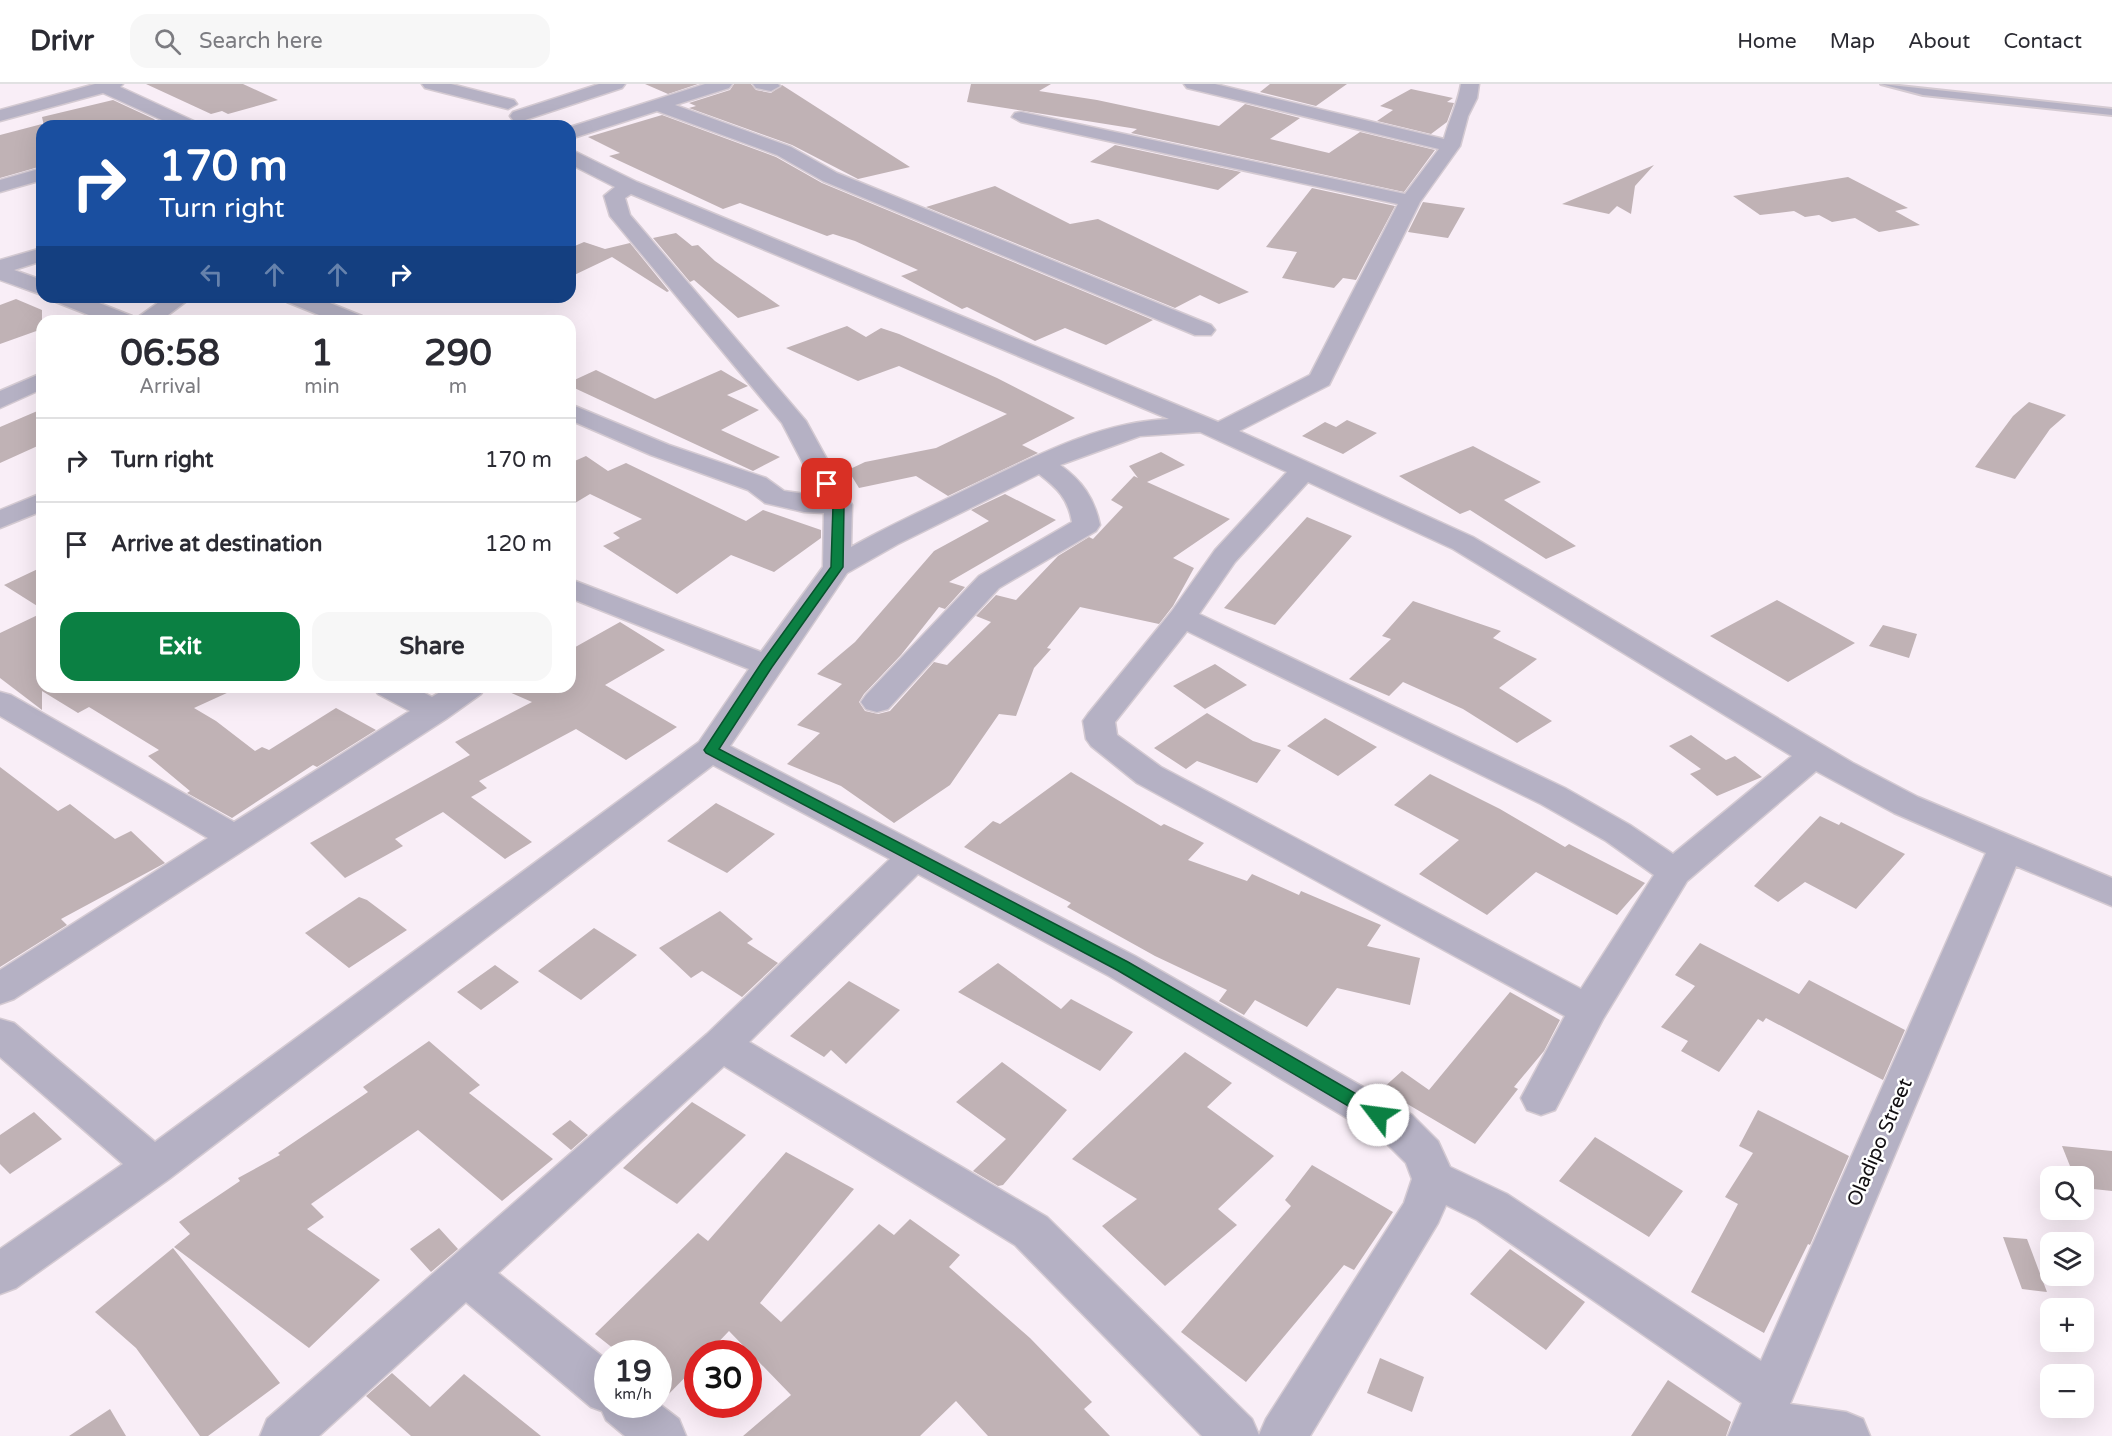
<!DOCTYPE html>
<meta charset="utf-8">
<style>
:root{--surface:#fff;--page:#f7f7f7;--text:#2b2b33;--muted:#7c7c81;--line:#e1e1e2;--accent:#0b8043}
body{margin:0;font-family:"Varela Round",sans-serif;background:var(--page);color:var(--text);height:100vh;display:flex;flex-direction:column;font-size:22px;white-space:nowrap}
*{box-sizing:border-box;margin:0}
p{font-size:20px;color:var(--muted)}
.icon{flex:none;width:33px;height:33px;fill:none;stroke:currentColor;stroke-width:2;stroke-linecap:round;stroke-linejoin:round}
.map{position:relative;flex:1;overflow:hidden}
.details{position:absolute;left:36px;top:231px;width:540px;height:378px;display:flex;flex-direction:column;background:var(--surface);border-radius:18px;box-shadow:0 6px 24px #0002}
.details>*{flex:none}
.banner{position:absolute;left:36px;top:36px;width:540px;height:183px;border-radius:18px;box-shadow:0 6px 24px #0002;background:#1a4fa0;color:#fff;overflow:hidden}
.tools{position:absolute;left:2040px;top:1082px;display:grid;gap:12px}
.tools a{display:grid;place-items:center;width:54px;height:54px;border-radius:12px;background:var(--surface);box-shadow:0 6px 24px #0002;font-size:30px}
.speed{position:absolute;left:594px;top:1256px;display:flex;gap:12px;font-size:30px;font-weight:700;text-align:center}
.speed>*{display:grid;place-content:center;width:78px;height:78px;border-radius:50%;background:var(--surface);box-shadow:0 6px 24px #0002;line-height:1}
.speed small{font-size:15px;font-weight:400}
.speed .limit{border:9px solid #d22;background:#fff;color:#111}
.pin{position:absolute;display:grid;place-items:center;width:51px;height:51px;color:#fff;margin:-26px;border-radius:12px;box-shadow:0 3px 9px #0006}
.me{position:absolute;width:66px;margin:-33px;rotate:300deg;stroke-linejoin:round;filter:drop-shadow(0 0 4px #0008)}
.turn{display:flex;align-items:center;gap:21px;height:126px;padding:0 24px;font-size:27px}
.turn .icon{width:78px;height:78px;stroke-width:2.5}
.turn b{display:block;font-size:42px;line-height:51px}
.lanes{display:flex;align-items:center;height:57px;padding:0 24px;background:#0003;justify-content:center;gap:30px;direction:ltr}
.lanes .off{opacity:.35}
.eta{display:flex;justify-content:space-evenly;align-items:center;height:102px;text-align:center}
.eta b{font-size:36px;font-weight:800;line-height:42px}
.button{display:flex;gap:12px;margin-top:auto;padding:12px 24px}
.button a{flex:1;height:69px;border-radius:18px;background:var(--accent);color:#fff;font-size:24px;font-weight:800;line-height:69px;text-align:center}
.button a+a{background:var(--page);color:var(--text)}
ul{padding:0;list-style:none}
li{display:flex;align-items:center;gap:18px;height:84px;padding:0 24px;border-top:2px solid var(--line)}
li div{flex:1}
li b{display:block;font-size:22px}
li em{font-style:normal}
header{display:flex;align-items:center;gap:36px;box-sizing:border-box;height:84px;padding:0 30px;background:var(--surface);border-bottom:2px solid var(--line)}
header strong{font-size:28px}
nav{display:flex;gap:33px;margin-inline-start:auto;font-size:21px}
.search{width:420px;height:54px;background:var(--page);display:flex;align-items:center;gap:15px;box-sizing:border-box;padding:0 21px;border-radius:18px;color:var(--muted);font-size:22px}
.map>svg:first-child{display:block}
.building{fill:#c0b2b5}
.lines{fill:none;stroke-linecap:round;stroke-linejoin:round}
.service-casing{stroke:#d4cad2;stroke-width:4}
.minor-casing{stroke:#d4cad2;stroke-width:3}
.service{fill:#b5b1c4;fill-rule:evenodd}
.minor{fill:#b5b1c4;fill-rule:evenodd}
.route{fill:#0b8043;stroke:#07532c;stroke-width:1.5}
.labels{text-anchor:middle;stroke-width:5;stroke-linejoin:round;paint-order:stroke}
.near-street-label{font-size:20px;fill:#120f12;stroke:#fff}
</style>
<header>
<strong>Drivr</strong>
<div class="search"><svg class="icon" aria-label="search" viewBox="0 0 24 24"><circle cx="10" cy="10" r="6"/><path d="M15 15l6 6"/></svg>Search here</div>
<nav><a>Home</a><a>Map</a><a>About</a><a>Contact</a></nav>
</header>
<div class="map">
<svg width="2112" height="1352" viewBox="0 0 2112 1352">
<rect width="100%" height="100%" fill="#f9eef7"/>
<!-- building -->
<path class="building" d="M146 0H243L278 16 228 30 222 27 211 30Z
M645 0H698L668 10Z
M734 0H751L756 6 771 9 782 1 910 83 858 95 792 61 689 24 696 22 689 19 730 6Z
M971 0H1051L1039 7 1097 16 1219 42 1245 20 1300 34 1270 55 1329 69 1360 48 1435 66 1404 108 1131 49 1137 45 967 18Z
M1270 0H1347L1316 22 1260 8Z
M1411 5 1453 14 1447 18 1454 19 1447 38 1431 50 1377 37 1393 26 1380 22Z
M113 16 154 35 161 42H44L42 33Z
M662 31 776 73 822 99 1153 236 1106 261 1065 244 1035 257 967 223 962 225 901 192 918 186 855 157 833 150 827 152 740 119 723 125 609 72 620 69 588 53Z
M42 40V82L0 94V51Z
M1115 61 1241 88 1218 106 1090 78Z
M1654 81 1635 102 1631 130 1617 122 1609 130 1562 120Z
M1848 93 1908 124 1895 127 1920 141 1879 148 1855 134 1832 138 1819 131 1805 133 1794 127 1760 131 1733 112Z
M995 102 1070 140 1098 135 1249 208 1219 220 1200 211 1175 224 926 123Z
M1312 104 1395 122 1356 196 1343 194 1334 204 1282 194 1297 168 1266 163Z
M1423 118 1465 124 1448 154 1408 148Z
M676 149 692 162 698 161 715 177 780 222 738 234 694 196 690 198 653 154Z
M584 158 605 165 630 159 669 207 667 208 612 173 570 193V164Z
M16 215 42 226V245L0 260V221Z
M847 242 866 253 881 244 899 250 997 294 1075 334 1022 361 1038 369 948 412 916 392 859 404 848 386 865 378 936 364 1007 330 899 282 858 297 786 264Z
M596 286 655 315 721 286 748 302 727 311 759 326 721 346 780 373 753 387 570 302V298Z
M2029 318 2066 331 2050 345 2015 395 1975 383 2013 332Z
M42 325V360L0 379V343Z
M1347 336 1377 349 1343 370 1302 352 1325 338 1336 343Z
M1473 362 1541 398 1504 416 1576 462 1546 475 1470 426 1460 430 1399 392Z
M1161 368 1185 381 1147 398 1230 435 1173 474 1194 484 1173 522 1159 540 1080 523 1047 564 1051 565 1034 584 1016 632 999 630 950 701 894 739 841 702 787 680 820 649 797 641 842 600 817 590 855 558 934 467 989 437 971 426 1005 410 1056 436 949 498 965 503 945 525 939 523 901 571 864 610 859 618 865 627 878 630 890 627 934 578 947 581 991 538 976 532 996 511 1016 516 1058 472 1089 453 1093 455 1123 423 1111 416 1134 392 1138 394 1129 382Z
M586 372 608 387 626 379 746 437 763 426 821 446V454L774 488 731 471 677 510 603 462 620 454 613 449 642 435 590 410 570 422V379Z
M1307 433 1352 452 1275 541 1224 524Z
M42 483V525L4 501Z
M1777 516 1855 559 1788 598 1710 552Z
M1413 517 1501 547 1493 554 1537 575 1499 604 1552 637 1517 659 1463 625 1403 598 1389 612 1349 595 1391 555 1382 552Z
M42 529V603H240L194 624 216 637 255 667 262 663 269 666 336 624 376 646 317 683 313 681 232 734 187 709 190 707 148 672 159 666 89 623 78 629 42 607V626L0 594V549Z
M620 538 665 566 605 601 677 643 626 676 576 645 479 697 487 704 471 713 532 758 505 775 443 728 395 755 403 762 345 794 310 759 470 671 455 658 532 618 498 603H570V566Z
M1883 541 1917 550 1909 574 1869 562Z
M1215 580 1247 601 1205 625 1173 602Z
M1207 629 1253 657 1281 666 1257 699 1197 677 1186 685 1154 664Z
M1325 634 1377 663 1338 692 1287 662Z
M1691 651 1726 676 1735 672 1762 693 1717 712 1690 690 1701 685 1669 662Z
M0 683 58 727 70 720 115 755 131 747 165 779 61 835 67 841 0 883Z
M1071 688 1161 742 1164 740 1204 759 1188 776 1247 797 1252 790 1299 811 1301 807 1381 841 1367 862 1420 874 1410 921 1337 904 1307 943 1255 916 1244 931 1219 917 1227 906 1155 872 1067 823 1071 819 964 763 993 737 1000 740Z
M1430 690 1500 725 1565 763 1569 760 1645 799 1617 831 1536 788 1487 831 1419 790 1459 756 1394 721Z
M716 719 775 750 727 789 667 757Z
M1820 732 1839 741 1841 738 1905 770 1856 825 1805 798 1778 818 1754 802Z
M359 813 367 816 407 846 349 884 305 849Z
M720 827 753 855 747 859 778 879 742 913 702 887 691 894 659 864Z
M594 844 637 871 581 916 538 887Z
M1700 859 1799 910 1809 896 1905 946 1883 996 1766 934 1763 938 1758 935 1719 988 1681 967 1688 957 1661 943 1695 902 1675 891Z
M998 879 1061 925 1071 915 1133 948 1100 987 958 908Z
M495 881 519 898 481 926 457 908Z
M849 897 900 926 846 980 831 966 824 973 790 952Z
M1510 908 1560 936 1544 967 1514 1003 1518 1005 1475 1060 1382 1005 1402 987 1429 1006Z
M429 957 480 1001 469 1009 553 1075 502 1117 418 1046 311 1120 324 1133 307 1145 380 1196 309 1264 174 1163 190 1150 179 1138 240 1097 238 1094 280 1071 278 1069 368 1008 363 1003Z
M1185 968 1232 999 1207 1023 1274 1072 1218 1125 1237 1141 1165 1202 1102 1142 1137 1115 1072 1075Z
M1002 978 1067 1026 1003 1101 998 1102 973 1087 1006 1055 956 1018Z
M692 1018 746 1051 677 1120 623 1084Z
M1758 1026 1849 1072 1810 1161 1808 1160 1764 1249 1691 1208 1738 1120 1725 1113 1753 1069 1739 1062Z
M34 1028 62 1055 10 1090 0 1080V1051Z
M570 1036 588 1051 571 1066 552 1050Z
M1595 1053 1683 1107 1649 1153 1559 1097Z
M2062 1062 2112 1067V1107L2084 1104V1092H2074Z
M786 1068 854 1105 760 1219 781 1238 879 1140 894 1151 910 1135 960 1171 949 1183 1030 1254 1092 1318 1084 1325 1110 1352H988L956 1317 920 1352H743L791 1311 729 1247 708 1269H698V1280L661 1318 658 1317V1269H619L595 1250 698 1149 708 1157Z
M1312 1081 1393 1128 1354 1186 1344 1181 1246 1298 1181 1248 1291 1122 1285 1116Z
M439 1144 458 1165 431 1188 410 1165Z
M2003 1153 2027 1155 2047 1208 2022 1205Z
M173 1164 280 1299 208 1352H200L136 1264 95 1228Z
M1510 1165 1585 1218 1546 1266 1470 1210Z
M1380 1274 1424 1293 1412 1328 1367 1309Z
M392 1289 430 1323 464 1290 541 1352H411L366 1312Z
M1668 1296 1731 1338 1726 1352H1631Z
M110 1325 126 1352H69Z"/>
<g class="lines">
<!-- service casing -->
<g class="service-casing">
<path id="service" d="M1881 0 2112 25V31L1923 11Z"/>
</g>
<!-- minor casing -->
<g class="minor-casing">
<path id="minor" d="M95 0H123L120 3 196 38 199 42H175L103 9 0 37V26Z
M422 0H451L514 16 517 20 508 25 425 4Z
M599 0H625L622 4 525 36H513L510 32 513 28Z
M705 0H732L729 4 675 21 791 63 837 89 1211 241 1215 246 1211 251H1195L823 97 777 71 657 27 570 55V43Z
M753 0H778L780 2 771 7 756 4Z
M1184 0H1215L1444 55C1449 36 1458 19 1461 0H1479L1477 14 1468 32 1460 62 1420 118 1329 301 1239 347 1473 453 1853 679 1918 713 2112 794V822L2016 782 1790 1320 1846 1328 1863 1335 1870 1352H1728L1742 1319 1477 1136 1446 1121 1438 1139 1310 1352H1202L1015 1161 724 982 498 1189 608 1277V1320L658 1319 679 1335 686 1352H625L606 1336 602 1327 591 1323 466 1218 319 1352H260L267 1335 707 950 890 775 713 681 169 1095 16 1204 0 1210V1165L123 1080 0 973V935L14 939 155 1058 699 658 749 585 570 514V495L761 568 823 483 824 429 804 428 765 419 748 406 651 371 570 336V320L669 361 766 394 784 407 820 412 782 339 610 132 604 112 615 103 570 80V65L637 98 1218 338 1310 291 1398 120 1021 38 1012 33 1015 29 1021 28 1405 110 1439 65 1187 4ZM631 110 1169 335C1098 338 1034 373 971 403 931 423 890 441 851 463L852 421 806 337 630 131 625 114ZM1200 348 1287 388 1215 466 1172 527 1088 630 1083 637 1086 655 1091 662 1137 699 1565 932 1521 1014 1527 1026 1541 1031 1555 1026 1603 935 1687 797 1816 687 1894 729 1986 769 1761 1277 1507 1110 1450 1083 1438 1057 1412 1031 1135 872 730 662 847 489 898 460 1039 390C1057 404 1068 414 1072 438L979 492 866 611 861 618 866 625 877 628 888 625 999 504 1096 447 1100 441C1094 413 1082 397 1060 381L1140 352ZM1308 398 1453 465 1792 672 1673 770 1630 741 1565 704 1199 530 1235 478ZM1187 547 1541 720 1606 757 1654 791 1581 905 1161 683 1117 651 1115 638ZM918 790 1109 892 1382 1055 1406 1079 1412 1095 1404 1119 1266 1335 1259 1351 1252 1335 1047 1133 749 958Z
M42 84V96L0 108V96Z
M42 164V177L14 186 42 196V211L0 196V176Z
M53 213H84L132 232 134 236 166 213H192L160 237H104L56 218Z
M284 213H315L362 232 365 237H334L287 218Z
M42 289V305L0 324V307Z
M42 409V427L0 444V426Z
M373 603H413L432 613 448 603H486L481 610 446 635 14 915 0 920V886L208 754 0 632V608L11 611 234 738 410 627 378 610Z"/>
</g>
<!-- service -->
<use href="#service" class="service"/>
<!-- minor -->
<use href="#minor" class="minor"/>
</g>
<!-- route -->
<path class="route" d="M823 398H831L844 421 843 483 772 583 719 665 1128 878 1384 1026 1386 1031 1384 1036H1372L1117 886 706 669 704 666 762 578 831 483 833 421 822 400Z"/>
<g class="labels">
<!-- near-street labels -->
<g class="near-street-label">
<text transform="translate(1879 1058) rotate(-67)" y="7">Oladipo Street</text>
</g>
</g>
</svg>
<div class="tools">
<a><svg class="icon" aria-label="search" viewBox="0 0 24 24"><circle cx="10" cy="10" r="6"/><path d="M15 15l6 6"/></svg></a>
<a><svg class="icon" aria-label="layers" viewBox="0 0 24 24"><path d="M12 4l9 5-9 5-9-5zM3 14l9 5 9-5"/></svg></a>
<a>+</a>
<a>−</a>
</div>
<div class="speed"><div>19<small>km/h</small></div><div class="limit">30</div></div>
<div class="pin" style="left:827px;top:400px;background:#d93025"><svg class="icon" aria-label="arrive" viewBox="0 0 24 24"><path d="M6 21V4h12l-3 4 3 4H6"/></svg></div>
<svg class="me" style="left:1378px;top:1031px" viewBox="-20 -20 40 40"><circle r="19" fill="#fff"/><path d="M0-13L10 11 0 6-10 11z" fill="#0b8043"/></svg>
<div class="banner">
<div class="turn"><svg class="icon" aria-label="right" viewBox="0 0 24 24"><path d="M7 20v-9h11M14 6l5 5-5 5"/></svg><div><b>170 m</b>Turn right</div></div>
<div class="lanes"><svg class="icon off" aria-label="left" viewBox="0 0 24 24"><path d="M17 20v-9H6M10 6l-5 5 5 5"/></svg><svg class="icon off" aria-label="ahead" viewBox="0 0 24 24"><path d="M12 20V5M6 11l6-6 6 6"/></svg><svg class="icon off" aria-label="ahead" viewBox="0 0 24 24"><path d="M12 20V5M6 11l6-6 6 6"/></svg><svg class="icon" aria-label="right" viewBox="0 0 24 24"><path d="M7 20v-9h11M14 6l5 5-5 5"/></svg></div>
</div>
<section class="details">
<div class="eta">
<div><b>06:58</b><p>Arrival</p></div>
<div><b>1</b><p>min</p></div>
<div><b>290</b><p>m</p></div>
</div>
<ul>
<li><svg class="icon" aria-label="right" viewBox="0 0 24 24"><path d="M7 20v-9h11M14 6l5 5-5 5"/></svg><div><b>Turn right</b></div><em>170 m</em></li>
<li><svg class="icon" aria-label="arrive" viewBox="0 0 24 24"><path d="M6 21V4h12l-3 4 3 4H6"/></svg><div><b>Arrive at destination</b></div><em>120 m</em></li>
</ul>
<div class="button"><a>Exit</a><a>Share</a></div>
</section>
</div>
